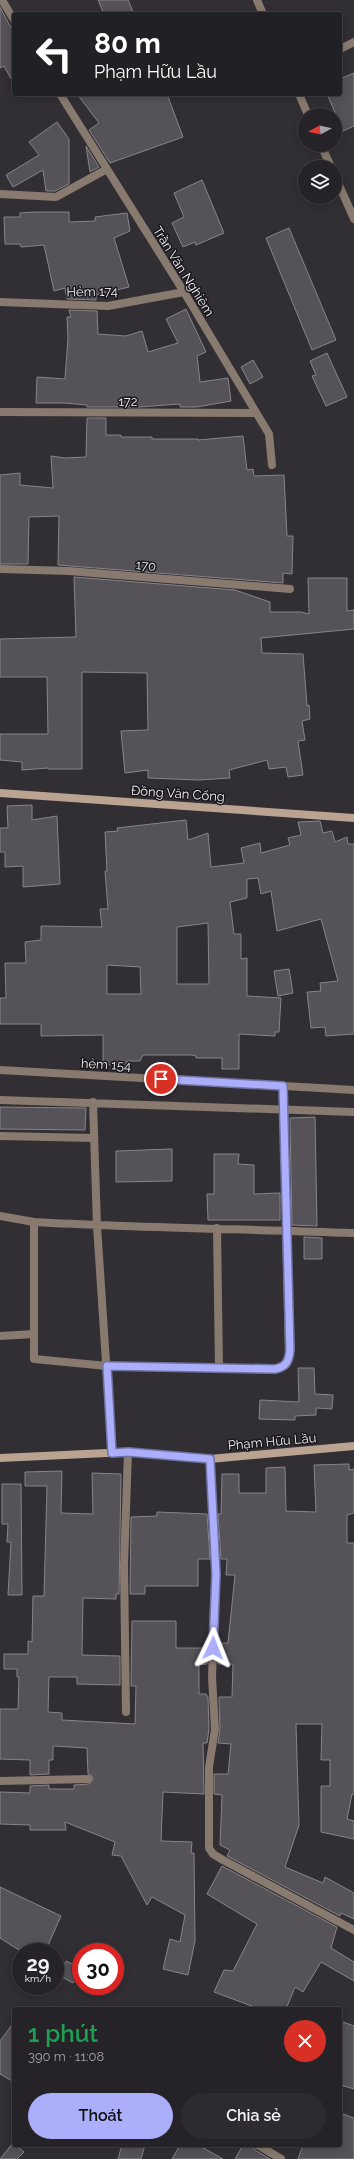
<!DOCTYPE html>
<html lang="vi">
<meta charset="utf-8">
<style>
:root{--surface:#252327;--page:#2d2b2f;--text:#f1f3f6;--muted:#a3a4a7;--line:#424044;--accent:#abaffb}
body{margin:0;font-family:Raleway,sans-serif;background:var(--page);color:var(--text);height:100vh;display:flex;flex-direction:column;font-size:15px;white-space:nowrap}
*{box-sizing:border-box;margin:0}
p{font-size:13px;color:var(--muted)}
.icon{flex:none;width:22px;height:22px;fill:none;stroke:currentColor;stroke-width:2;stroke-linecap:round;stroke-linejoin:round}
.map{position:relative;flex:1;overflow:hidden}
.panel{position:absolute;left:12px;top:2007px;width:330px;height:140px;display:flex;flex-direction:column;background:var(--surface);border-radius:4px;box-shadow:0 2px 10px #0003,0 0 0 1px var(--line)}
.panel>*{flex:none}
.top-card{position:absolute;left:12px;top:12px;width:330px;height:84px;border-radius:4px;box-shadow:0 2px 10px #0003,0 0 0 1px var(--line);background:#202124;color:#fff;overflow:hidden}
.needle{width:26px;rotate:262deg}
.controls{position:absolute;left:298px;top:108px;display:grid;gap:8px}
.controls a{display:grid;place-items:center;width:44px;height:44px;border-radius:50%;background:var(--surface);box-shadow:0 2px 10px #0003,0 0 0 1px var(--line);font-size:20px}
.speed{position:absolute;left:12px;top:1943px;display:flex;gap:8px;font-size:20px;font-weight:700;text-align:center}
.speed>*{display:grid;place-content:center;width:52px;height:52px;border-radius:50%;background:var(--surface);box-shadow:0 2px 10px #0003,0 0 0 1px var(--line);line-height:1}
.speed small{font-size:10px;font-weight:400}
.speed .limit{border:6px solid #d22;background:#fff;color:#111}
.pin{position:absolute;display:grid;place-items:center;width:34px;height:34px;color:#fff;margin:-17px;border:2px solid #fff;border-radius:50%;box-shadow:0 1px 4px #0007}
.me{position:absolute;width:44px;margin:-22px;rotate:2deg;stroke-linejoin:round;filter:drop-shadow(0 0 3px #0008)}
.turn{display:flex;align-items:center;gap:14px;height:84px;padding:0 16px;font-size:18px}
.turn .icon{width:52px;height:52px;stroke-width:2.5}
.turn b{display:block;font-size:28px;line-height:34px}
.round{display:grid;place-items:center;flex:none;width:42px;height:42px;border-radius:21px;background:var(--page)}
.overview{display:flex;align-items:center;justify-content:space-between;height:68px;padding:0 16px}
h1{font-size:24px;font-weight:600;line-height:30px;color:#1e9e55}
.primary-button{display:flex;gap:8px;margin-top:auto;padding:8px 16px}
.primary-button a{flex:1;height:46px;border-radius:24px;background:var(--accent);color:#111;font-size:16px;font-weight:600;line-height:46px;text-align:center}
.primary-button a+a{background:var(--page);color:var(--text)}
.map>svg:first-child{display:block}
.building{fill:#555258;stroke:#87858b;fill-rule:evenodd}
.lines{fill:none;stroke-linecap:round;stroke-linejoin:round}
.lane{stroke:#887a6e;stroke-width:8}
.street{stroke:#887a6e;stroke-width:8}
.secondary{stroke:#baa391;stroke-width:8}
.route-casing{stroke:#6f72a3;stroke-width:10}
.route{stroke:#abaffb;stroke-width:7}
.labels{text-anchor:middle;stroke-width:3;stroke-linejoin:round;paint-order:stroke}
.street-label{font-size:13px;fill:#eeecf0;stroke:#18171a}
</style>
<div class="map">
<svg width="354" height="2159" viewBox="0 0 354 2159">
<rect width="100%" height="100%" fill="#312f34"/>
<!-- building -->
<path class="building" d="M98 0H128L134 14H104Z
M0 7 14 33V84L4 66 0 68Z
M354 73V126L343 131 327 94H340V79Z
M77 94H167L183 137 110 163 89 130 99 123Z
M57 122 69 139V184L55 191H46L43 170 13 187 6 175 39 155 29 142Z
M86 146 99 167 90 172Z
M202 180 224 233 196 245 195 242 183 247 172 223 184 217 174 193Z
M34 212H69V222L95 221V217L127 213 130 231 114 238 129 287 96 295V300L67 299 65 288 54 291 44 245 21 247 20 244H5L4 217H20V213Z
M289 228 336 340 312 350 266 238Z
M186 309 206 352 197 356 200 382 228 378 231 401 197 407H180V404L139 407H87V405L64 403H36L37 377 65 379 68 338 67 317H71L69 310 97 311 98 334 126 336 142 331 148 352 178 343 166 319Z
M327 353 347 397 326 406 312 376 316 375 310 361Z
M253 360 263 377 250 384 241 367Z
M87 418H106V435H121V437H152V439H198V440L243 436 247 470 253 469 254 476 284 475 287 536H293L292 574 283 573V583L58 565 59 516 29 517 28 564H0V475L20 473V485L53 488 51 456 65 458 86 457Z
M74 577 235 590 270 602V612H301L309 614 308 578H347V611L354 610V629L261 638 262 653 303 654 307 706 309 705 310 719 302 721 305 740 298 741 303 775 288 777 286 767 269 769 267 760 229 770 230 778 199 780 148 778V770L125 773 121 731 148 730 147 673 82 672V769H48V768L22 770V762L0 760V734H48L47 677H0V639L76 637Z
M32 805V820L57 816 60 884 23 887V866L5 867V852H0V828H8L7 806Z
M186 820 188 840 208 833 211 867 244 863 241 848 260 843 261 853 290 845 288 838 301 835 298 822 320 821 323 833 332 831 335 842 347 837 348 844H354V1034L326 1036 325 1027 311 1028 307 992 321 991 320 983 338 981 321 919 277 931 271 891 261 894 258 878 247 879V898L230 902 234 934H241V959L247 958V996L281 998 279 1032H275V1036L239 1034V1069H222V1058H196V1056L192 1055H143L140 1061H127V1064L103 1065V1035L41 1036V1024H0V998H6L5 963H26L25 942 41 940V926L102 927 100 909H108L105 871H107L105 832 118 831 117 828ZM208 923 209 984H177V927ZM107 965 140 967 141 994H107Z
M289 969 293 993 278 996 274 971Z
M0 1107 86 1108 85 1130 0 1129Z
M315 1117 317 1226 292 1225 290 1118Z
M172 1149V1181L116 1182V1151Z
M214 1154H239L238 1164 254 1165V1194L280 1193V1220H208L207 1194H214Z
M304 1237 322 1238V1259H304Z
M298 1368H314L315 1394 333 1395 332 1409 316 1408V1415L295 1416V1420L259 1419 260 1400 299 1402Z
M349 1464V1470L354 1469V1513L347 1515V1543H354V1795L352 1794 347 1819 354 1821V1839L321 1832V1786H330V1760H321L322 1724H296L299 1825 285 1867 323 1883 325 1877 354 1893V1919L341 1913 340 1916 227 1856 230 1850 220 1845 222 1795 214 1794V1774H228L231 1744 218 1743 220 1729 219 1697H232L233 1664H218L220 1643H228L235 1575H226L227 1559H221L218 1514H221L222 1474H239V1493H266V1468L285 1467 286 1511 316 1512 314 1465Z
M62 1471 61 1513 93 1514 92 1473 121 1474 119 1594H116V1599L83 1598 82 1655 120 1656V1685L77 1684V1677H49L48 1712 62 1713V1720L135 1724 136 1686H131L132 1621H176V1648H208L207 1664 199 1665V1694H206L208 1697 209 1729 207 1743H203L204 1794 163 1792 161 1841 192 1842 191 1853H194L195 1941 188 1975 163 1969 170 1939 180 1942 185 1915 152 1897 147 1905 121 1856 112 1855 115 1842 65 1822 66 1830H30V1825L0 1824V1792L30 1793V1786L49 1785V1789H74V1785L89 1784 93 1779 92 1776 88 1774 87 1748 53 1746V1760H49V1774L30 1775V1760L0 1759V1709H18L19 1677H17V1669H4V1654H28V1641L32 1642 33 1596H44L47 1486H25V1472Z
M2 1484H21L22 1595H8L11 1542H7L8 1524H2Z
M157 1512 207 1514 210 1559H198V1586H145V1594H130L131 1517 157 1516Z
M222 1866 337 1927 331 1948 354 1962V1981L321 1962 303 1992 295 1987 286 2009H260L214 1992 224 1970 233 1971 257 1924 207 1894Z
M0 1887 61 1916 45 1952H22L0 1938Z
M66 1961 81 1968 73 1983 58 1975Z
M340 2021 354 2026V2089L340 2085Z
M14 2022V2082L0 2074V2041Z
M340 2113 354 2118V2159H298L303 2145H340Z
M13 2143 24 2152 17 2159H0Z
M122 2145H145L141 2159H118Z
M180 2145H198L223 2159H172Z
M243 2145H252L255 2150 270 2159H235Z"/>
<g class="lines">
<!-- lane -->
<path class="lane" d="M257 0 263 14
M340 49 354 42
M299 94 308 115
M321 145 331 167
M335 176 354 219
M0 1100 354 1112
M93 1102 97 1226 112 1453
M0 1136 93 1138
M0 1216 34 1222
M217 1228 219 1368 107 1366 34 1359V1222C140 1228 247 1229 354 1233
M0 1336 34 1334
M219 1368 275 1369 286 1365 289 1359 283 1086"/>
<!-- street -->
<path class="street" d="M2 0 14 20
M60 94 184 292 269 434 272 465
M0 194 56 197 107 169
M0 302 108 306 184 292
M0 412 256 413
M0 569 69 571 290 589
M0 1070 354 1090
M210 1459 216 1574 212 1677 215 1729 209 1767V1848L213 1854 223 1860 354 1930
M126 1712 124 1566 128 1452
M0 1781 88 1779
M258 2145 281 2159"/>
<!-- secondary -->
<path class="secondary" d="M0 793 354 818
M0 1458 128 1452 210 1459 354 1446"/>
</g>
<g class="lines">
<!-- route casing -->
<g class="route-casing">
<path id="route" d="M161 1079 283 1086 290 1350C289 1361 286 1367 275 1369L107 1366 112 1453 128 1452 210 1459 216 1574 213 1648"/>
</g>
<!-- route -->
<use href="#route" class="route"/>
</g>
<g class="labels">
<!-- street labels -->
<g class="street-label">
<text transform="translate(184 271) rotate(58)" y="5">Trần Văn Nghiêm</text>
<text transform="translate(92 291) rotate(-1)" y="5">Hẻm 174</text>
<text x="128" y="406">172</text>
<text transform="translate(146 565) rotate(5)" y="5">170</text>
<text transform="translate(178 793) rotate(4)" y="5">Đồng Văn Cống</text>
<text transform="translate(106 1064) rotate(3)" y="5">hẻm 154</text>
<text transform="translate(272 1441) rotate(-5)" y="5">Phạm Hữu Lầu</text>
</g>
</g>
</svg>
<div class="controls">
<a><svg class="needle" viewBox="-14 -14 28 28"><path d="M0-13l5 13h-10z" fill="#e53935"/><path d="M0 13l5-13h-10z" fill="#a3a4a7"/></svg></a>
<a><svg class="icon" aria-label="layers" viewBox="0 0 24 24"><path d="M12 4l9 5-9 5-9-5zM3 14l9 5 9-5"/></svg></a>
</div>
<div class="speed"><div>29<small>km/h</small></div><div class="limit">30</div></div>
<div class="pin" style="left:161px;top:1079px;background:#d93025"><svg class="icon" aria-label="arrive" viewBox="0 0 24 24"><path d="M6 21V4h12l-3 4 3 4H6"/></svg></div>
<svg class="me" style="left:213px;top:1648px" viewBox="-20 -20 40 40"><path d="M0-17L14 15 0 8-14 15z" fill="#abaffb" stroke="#fff" stroke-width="4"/></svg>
<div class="top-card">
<div class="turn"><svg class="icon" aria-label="left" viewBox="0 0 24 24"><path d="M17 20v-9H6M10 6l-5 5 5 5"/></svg><div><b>80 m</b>Phạm Hữu Lầu</div></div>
</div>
<section class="panel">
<div class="overview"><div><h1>1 phút</h1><p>390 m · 11:08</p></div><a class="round" style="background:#d93025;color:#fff"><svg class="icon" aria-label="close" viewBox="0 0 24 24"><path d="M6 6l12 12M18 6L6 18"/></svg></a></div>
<div class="primary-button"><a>Thoát</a><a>Chia sẻ</a></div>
</section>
</div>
